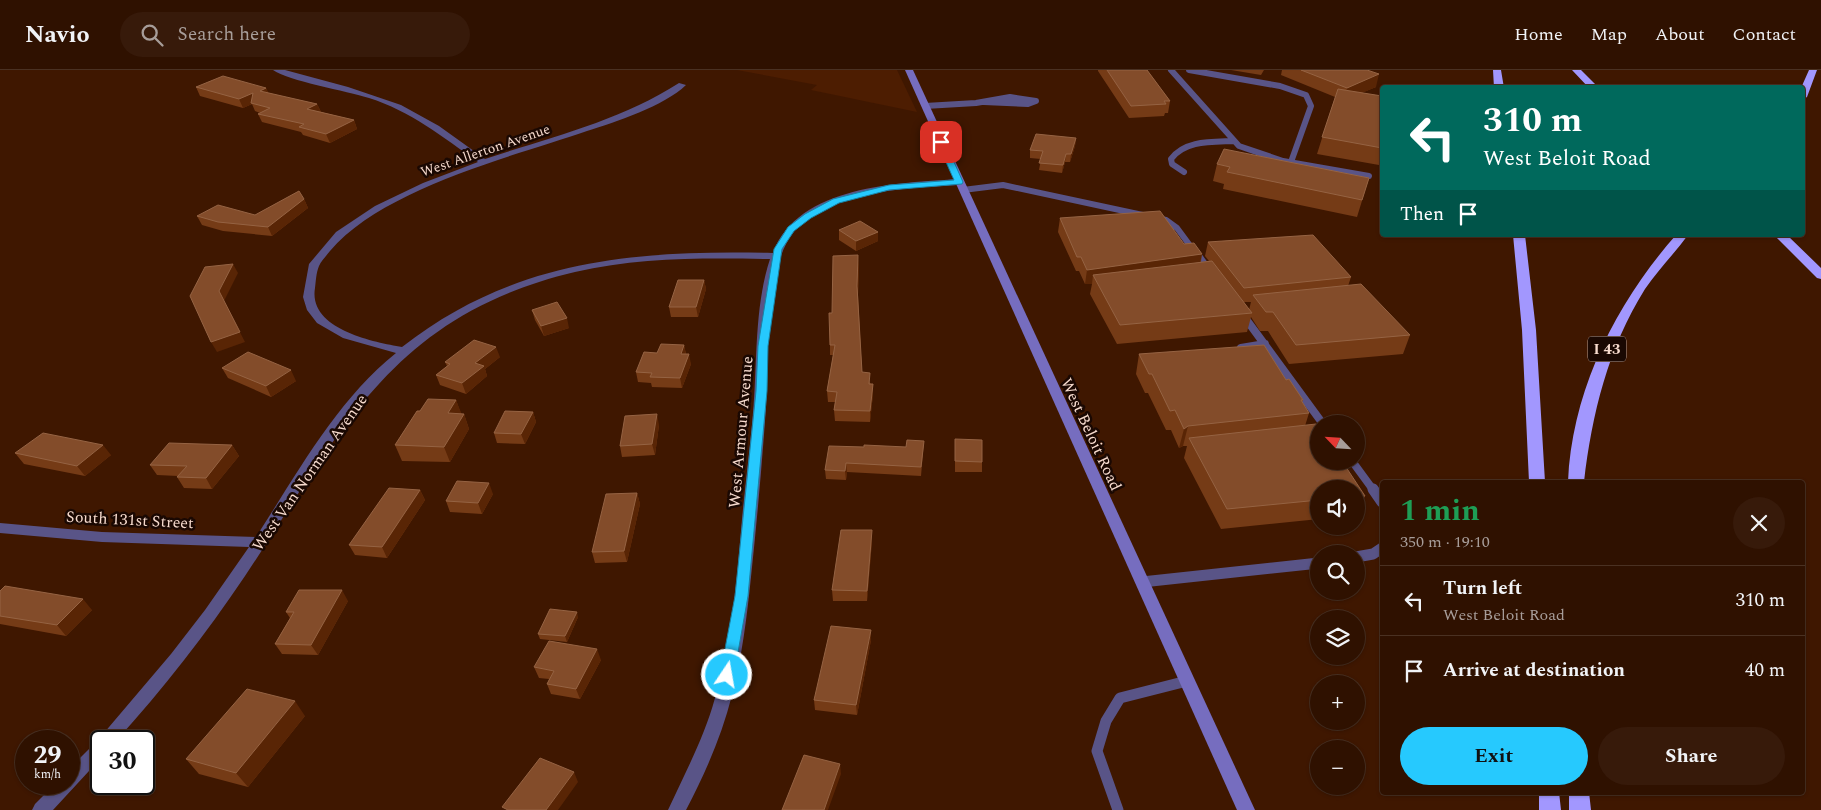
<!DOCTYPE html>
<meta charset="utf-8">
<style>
:root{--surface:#2f1100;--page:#371a0a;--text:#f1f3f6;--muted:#a79d99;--line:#4a3122;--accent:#26c9fe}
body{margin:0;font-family:Spectral,serif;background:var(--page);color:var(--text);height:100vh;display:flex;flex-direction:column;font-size:19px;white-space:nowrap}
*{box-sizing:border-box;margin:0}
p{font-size:16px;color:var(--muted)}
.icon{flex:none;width:28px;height:28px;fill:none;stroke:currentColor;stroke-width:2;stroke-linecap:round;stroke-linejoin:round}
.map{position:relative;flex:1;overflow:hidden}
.details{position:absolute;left:1380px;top:410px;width:425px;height:315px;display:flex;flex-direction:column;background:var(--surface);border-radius:5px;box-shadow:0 1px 4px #0004,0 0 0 1px var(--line)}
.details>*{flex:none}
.banner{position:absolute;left:1380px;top:15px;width:425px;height:152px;border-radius:5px;box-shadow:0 1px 4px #0004,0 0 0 1px var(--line);background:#00695c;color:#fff;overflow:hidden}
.needle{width:32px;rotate:295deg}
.buttons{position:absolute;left:1310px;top:345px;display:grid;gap:10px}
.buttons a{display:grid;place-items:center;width:55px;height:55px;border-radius:50%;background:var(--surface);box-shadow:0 1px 4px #0004,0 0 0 1px var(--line);font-size:25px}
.speed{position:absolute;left:15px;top:660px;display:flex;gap:10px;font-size:25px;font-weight:700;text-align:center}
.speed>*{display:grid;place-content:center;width:65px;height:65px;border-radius:50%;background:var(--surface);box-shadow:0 1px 4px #0004,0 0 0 1px var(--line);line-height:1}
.speed small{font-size:12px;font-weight:400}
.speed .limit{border:2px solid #111;border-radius:8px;background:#fff;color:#111}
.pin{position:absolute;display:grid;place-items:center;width:42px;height:42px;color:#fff;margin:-21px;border-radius:10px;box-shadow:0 2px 8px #0006}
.me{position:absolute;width:55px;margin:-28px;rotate:12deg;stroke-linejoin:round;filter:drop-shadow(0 0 4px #0008)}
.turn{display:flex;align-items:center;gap:18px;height:105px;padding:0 20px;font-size:22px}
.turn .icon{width:65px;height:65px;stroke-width:2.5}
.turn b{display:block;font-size:35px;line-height:42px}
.then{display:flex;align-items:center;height:48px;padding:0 20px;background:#0003;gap:10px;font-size:19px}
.round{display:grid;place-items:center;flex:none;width:52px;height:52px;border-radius:26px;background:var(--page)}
.headline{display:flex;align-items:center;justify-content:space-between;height:85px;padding:0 20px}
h1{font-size:30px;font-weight:700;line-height:38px;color:#1e9e55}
.cta{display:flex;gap:10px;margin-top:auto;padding:10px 20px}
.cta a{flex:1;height:58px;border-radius:30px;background:var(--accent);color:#111;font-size:20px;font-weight:700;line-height:58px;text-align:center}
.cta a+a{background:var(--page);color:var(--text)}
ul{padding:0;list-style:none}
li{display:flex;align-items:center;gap:15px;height:70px;padding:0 20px;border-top:1px solid var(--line)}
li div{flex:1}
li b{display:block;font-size:19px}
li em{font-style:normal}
header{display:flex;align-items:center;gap:30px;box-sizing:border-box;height:70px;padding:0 25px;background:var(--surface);border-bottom:1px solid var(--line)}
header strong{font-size:24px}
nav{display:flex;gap:28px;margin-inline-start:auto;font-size:18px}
.search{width:350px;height:45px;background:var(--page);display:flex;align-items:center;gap:12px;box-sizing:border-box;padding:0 18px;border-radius:28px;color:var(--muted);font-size:19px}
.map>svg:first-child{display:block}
.built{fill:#4d1d01}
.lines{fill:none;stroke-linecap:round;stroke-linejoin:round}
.lane-far2{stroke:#595487;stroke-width:6}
.lane-far1{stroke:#595487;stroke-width:8}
.lane{stroke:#595487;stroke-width:11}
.street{fill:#595487;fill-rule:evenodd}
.secondary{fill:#766dbf;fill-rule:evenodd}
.highway{fill:#a297fe;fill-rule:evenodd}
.wall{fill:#753b16;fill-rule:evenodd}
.shaded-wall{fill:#592505}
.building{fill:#834c2a;stroke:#956343}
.route{fill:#26c9fe;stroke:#1983a5}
.labels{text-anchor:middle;stroke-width:5;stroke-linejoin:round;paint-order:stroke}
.far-street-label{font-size:14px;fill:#f7dbce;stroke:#1a0802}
.shield{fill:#1a0802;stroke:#b59c91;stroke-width:1}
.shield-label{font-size:15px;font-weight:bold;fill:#f7dbce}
.street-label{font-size:16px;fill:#f7dbce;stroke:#1a0802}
</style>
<header>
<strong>Navio</strong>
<div class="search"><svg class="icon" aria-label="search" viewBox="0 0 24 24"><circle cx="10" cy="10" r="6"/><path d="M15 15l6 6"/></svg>Search here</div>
<nav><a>Home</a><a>Map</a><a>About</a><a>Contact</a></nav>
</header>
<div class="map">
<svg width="1821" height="740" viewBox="0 0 1821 740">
<rect width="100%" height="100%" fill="#3f1700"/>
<!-- built -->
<path class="built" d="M737 0H897L917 42 811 20 817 15Z"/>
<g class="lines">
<!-- lane-far2 -->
<path class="lane-far2" d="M1171 0 1239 76 1283 91 1369 106
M1189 0 1280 16 1306 25 1311 36 1291 92
M925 36 976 33 1010 27 1036 31 1028 34 984 32
M1184 102 1172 94 1171 89C1185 70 1212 72 1234 71
M963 120 1003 115 1166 150 1177 158 1194 181"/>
<!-- lane-far1 -->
<path class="lane-far1" d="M1193 179 1209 201
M1243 245 1323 354
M1241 278 1265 274
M1352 391 1374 421"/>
<!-- lane -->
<path class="lane" d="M1373 419 1382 432
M1356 487 1373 484 1382 478
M1142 512 1319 493
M1118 740 1097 681 1106 651 1120 628 1187 611"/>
<!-- street -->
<path class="street" d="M273 0H285L348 17 401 35 439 56 485 89C551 67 620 51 679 13L686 15C664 36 616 52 587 61 511 87 382 119 330 181 327 185 321 191 319 196 316 203 316 211 315 218 308 259 373 272 402 277 514 189 636 180 773 183 798 115 899 113 959 109L963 112 959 115C909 118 826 120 793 163 764 200 769 291 766 337 762 394 757 451 751 507 747 546 742 587 732 625 722 665 705 704 686 740H668C685 703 704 668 715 628 732 571 737 508 742 449 745 417 749 386 752 354 758 300 753 241 770 189 705 188 639 187 575 202 390 246 341 362 245 506 206 564 163 619 116 671H101V688L53 740H32L35 734 55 714H69V699L98 670 171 584 205 540 249 477 102 472 0 463V453L102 462 256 467C297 404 336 331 396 283L343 268 317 253 307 240 303 227 309 194 336 162 375 136 423 113 478 92C443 67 410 41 369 28 347 21 288 11 273 0Z"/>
<!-- secondary -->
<path class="secondary" d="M905 0H913L1255 740H1237Z"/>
<!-- highway -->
<path class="highway" d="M1493 0H1501L1504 18H1494Z
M1572 0H1581L1599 18H1589Z
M1809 0H1817L1807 27 1802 30 1801 18Z
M1513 165H1525L1536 260 1545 412H1529L1522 260Z
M1676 165H1688C1674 184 1658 200 1645 219 1608 278 1592 344 1584 412H1568C1572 320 1616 233 1676 165Z
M1774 165H1787L1821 198V209L1817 208Z
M1539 722H1559L1561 740H1539Z
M1569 722H1589L1591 740H1569Z"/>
</g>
<!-- wall -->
<path class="wall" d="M1098 0H1147L1170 31 1168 43H1165L1164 46 1129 48 1098 1Z
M1231 0H1264L1261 5Z
M1282 0H1367L1376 17 1361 23 1382 26V86L1379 95 1317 84 1335 27 1281 5Z
M196 17 266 18 268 23 317 34 321 42 354 50 357 59 330 73 303 65 301 62 262 52 258 44 260 43 255 41 252 34 243 38 200 26Z
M1076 68 1075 76 1070 92H1065L1062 103 1039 100 1041 89 1030 88V80Z
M1217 94 1369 108 1357 147 1223 119 1224 114 1213 111Z
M304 129 308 138 272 166 223 161 202 155 197 146 255 145Z
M1060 148 1184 174 1202 184 1201 192 1209 191 1205 186 1208 172 1351 207 1348 216 1410 265 1403 284 1289 294 1268 261H1260L1251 247 1247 262 1117 274 1090 224 1092 214H1085L1079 201H1076L1058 162ZM1244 232H1251L1249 240Z
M839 160 878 162V171L856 181 839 170Z
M859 195 858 225 862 302 871 314H873V324L870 352 835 351 834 340 835 332H828L827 321 833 285H830V275L832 243Z
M704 210 706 219 698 247H671L669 237Z
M532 240 569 258 544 266 535 250Z
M684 275 686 284 691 294 682 318 652 317 651 313 638 312 636 302 657 283Z
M1139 284 1286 310 1303 330 1302 332 1309 343 1305 356 1365 426 1357 446H1356V419H1319V449L1221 459 1184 388 1187 376H1183L1179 378 1171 360H1166L1148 323H1145L1136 304Z
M500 287 485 299 487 306 466 324 440 315 436 305 447 296 445 292Z
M222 298 296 311 271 327 228 308Z
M456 330 461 344H464L469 359 450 392 402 391 395 375 420 341Z
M533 342 536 352 525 374 497 373 494 363Z
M659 355 655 385 622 387 620 376Z
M955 369 982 392V402H955Z
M924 371 921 406 847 402 846 410 826 409 825 400 864 377H906Z
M232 375 239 386 212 419 184 418 177 407 178 406 157 405 150 395Z
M15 383 111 385 85 406 24 394Z
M420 420 425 430 387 488 355 485 349 475Z
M637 423 640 434 627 492 595 493 592 482Z
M493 424 482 444 450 442 446 431Z
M872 471 867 531H833L832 520Z
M0 521 92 540 66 566 0 554Z
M348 531 318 585 282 584 275 574 290 548 286 542Z
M578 547 567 572 540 569 538 564Z
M871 570 857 645 815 640 814 630Z
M601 590 580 629 551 624 547 614 549 609 539 608 534 597Z
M305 646 248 717 199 704 186 689Z"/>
<!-- shaded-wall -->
<path class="shaded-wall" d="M1379 4 1376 17 1343 31 1347 18Z
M266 18 270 26 260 21Z
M253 23 251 33 252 34 243 38 239 29Z
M317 34 321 42 307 39Z
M354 50 357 59 330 73 326 64Z
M1076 68 1075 76 1070 92 1071 84Z
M1066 84 1065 92 1062 103 1063 95Z
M304 129 308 138 272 166 268 157Z
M878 162V171L856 181V171Z
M1202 184 1199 198 1093 205 1092 214H1085L1087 200Z
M858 185 859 195 858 226 857 216Z
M233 194 238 203 224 231 245 272 217 282 211 272 219 221Z
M704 210 706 219 698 247 696 237Z
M567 248 569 258 544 266 541 256Z
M684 275 686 285 681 284Z
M496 277 500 287 485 299 487 306 466 324 462 313 475 293Z
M689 284 691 294 682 318 680 308Z
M291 300 296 311 271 327 266 316Z
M873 314V324L870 352V341Z
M456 330 462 345 448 343Z
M533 342 536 352 525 374 521 364Z
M464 344 469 359 450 392 444 377Z
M657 344 659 355 655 385 652 374Z
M1188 356 1183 376 1179 378 1184 359Z
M103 375 111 385 85 406 77 396Z
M232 375 239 386 212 419 206 408Z
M846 393 847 402 846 410 845 401Z
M489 413 493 424 482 444 478 433Z
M420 420 425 430 387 488 382 477Z
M637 423 640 434 627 492 624 481Z
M872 460V471L867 531V521Z
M342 520 348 531 318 585 311 575Z
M83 529 92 540 66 566 57 555Z
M577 542 578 547 567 572 565 566Z
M871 560V570L857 645 856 635Z
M597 579 601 590 580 629 576 619Z
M295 631 305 646 248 717 236 703Z
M840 694 841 704 828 740H824Z
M574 702 578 712 558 740H546Z"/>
<!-- building -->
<path class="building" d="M1107 0H1147L1170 31H1164L1166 34 1131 36Z
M1301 0H1367L1379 4 1347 18Z
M223 6 266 18 260 21 317 34 307 39 354 50 326 64 299 57 304 54 258 44 270 38 251 33 253 23 239 29 196 17Z
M1338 19 1382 26V78L1322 67Z
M1036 64 1076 68 1071 84H1066L1063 95 1039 93 1043 81 1030 80Z
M1224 79 1369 108 1362 130 1227 102 1230 97 1217 94Z
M299 121 304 129 268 157 218 152 197 146 218 135 255 145Z
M1160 141 1184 174 1194 173 1202 184 1087 200 1081 187H1077L1060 148Z
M860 151 878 162 856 171 839 160Z
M1313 165 1351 207 1244 218 1208 172Z
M858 185 857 216 862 302 870 303 869 314H873L870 341 834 340 837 322 827 321 835 275H830L829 243H832L833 186Z
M1212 191 1252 243 1120 255 1093 205Z
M233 194 219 221 240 262 211 272 190 226 205 197Z
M678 210H704L696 237H669Z
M1361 214 1410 265 1296 275 1273 242H1266L1253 225Z
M557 232 567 248 541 256 532 240Z
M474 270 496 277 475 293 484 296 462 313 436 305 450 294 445 292Z
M661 274 684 275 681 284H689L680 308 650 307 652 303 636 302 644 282 657 283Z
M1264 275 1286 310 1289 309 1303 330H1301L1309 343 1188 356 1184 359 1175 340 1170 341 1152 304H1149L1139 284Z
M248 282 291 300 266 316 222 298Z
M428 329 456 330 448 343 464 344 444 377 395 375 417 341H420Z
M505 341 533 342 521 364 494 363Z
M657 344 652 374 620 376 625 346Z
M1316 354 1319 358V391H1342L1365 426 1356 427V419H1319V430L1227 439 1189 368Z
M43 363 103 375 77 396 15 383Z
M955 369 982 370V392L955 391Z
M907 370 924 371 921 397 846 393 845 401 825 400 829 376 864 377V375L906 377Z
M169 373 232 375 206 408 177 407 187 396 150 395Z
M457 411 489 413 478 433 446 431Z
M389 418 420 420 382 477 349 475Z
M637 423 624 481 592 482 606 424Z
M841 460H872L867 521 832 520Z
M5 516 83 529 57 555 0 546V521Z
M299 520H342L311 575 275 574 294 542H286Z
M550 539 577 542 565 566 538 564Z
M831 556 871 560 856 635 814 630Z
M549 571 597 579 576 619 547 614 554 601 534 597Z
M247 619 295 631 236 703 186 689Z
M804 685 840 694 824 740H782Z
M540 688 574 702 546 740H508L502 737Z"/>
<!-- route -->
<path class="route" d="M941 70 945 72 963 112 962 114 889 120 839 133 811 148 794 161 782 179 768 276 767 321 748 526 734 605 732 610 727 611 722 610 720 605 735 526 756 321 758 276 774 179 788 157 805 144 833 129 889 115 954 110 937 72Z"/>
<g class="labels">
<!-- far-street labels -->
<g class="far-street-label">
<text transform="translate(485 80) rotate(-19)" y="5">West Allerton Avenue</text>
</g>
<!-- shield labels -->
<rect class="shield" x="1588" y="266.5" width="38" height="25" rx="4"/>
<g class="shield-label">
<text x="1607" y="284">I 43</text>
</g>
<!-- street labels -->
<g class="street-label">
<text transform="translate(740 362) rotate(-85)" y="6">West Armour Avenue</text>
<text transform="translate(1092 364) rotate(65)" y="6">West Beloit Road</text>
<text transform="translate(309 402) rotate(-55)" y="6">West Van Norman Avenue</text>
<text transform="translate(130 449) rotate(3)" y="6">South 131st Street</text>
</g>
</g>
</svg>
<div class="buttons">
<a><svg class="needle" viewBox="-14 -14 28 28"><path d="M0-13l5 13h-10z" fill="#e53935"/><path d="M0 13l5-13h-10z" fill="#a79d99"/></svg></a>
<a><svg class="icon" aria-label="sound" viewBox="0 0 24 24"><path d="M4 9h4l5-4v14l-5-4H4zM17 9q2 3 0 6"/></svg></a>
<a><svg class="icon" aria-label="search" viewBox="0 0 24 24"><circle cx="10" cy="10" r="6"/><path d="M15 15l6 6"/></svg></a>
<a><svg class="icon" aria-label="layers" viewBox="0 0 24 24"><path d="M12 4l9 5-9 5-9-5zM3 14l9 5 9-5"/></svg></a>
<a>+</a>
<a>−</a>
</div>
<div class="speed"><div>29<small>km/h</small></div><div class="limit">30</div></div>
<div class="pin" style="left:941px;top:72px;background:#d93025"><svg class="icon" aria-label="arrive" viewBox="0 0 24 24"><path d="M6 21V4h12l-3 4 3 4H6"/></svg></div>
<svg class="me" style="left:727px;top:605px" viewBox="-20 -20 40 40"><circle r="17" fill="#26c9fe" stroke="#fff" stroke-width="3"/><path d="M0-11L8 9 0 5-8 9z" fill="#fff"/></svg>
<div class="banner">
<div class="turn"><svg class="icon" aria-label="left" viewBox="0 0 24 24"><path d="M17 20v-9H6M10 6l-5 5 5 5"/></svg><div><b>310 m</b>West Beloit Road</div></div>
<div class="then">Then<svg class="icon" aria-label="arrive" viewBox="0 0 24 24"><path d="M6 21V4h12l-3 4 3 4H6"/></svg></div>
</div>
<section class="details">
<div class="headline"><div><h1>1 min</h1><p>350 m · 19:10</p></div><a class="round"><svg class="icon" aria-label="close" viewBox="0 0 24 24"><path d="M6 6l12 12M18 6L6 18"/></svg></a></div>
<ul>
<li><svg class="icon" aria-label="left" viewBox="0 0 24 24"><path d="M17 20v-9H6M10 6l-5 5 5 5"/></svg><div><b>Turn left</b><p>West Beloit Road</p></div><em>310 m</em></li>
<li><svg class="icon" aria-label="arrive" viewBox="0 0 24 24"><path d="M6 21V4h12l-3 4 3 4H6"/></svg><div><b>Arrive at destination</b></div><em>40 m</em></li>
</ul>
<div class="cta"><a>Exit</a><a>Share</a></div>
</section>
</div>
